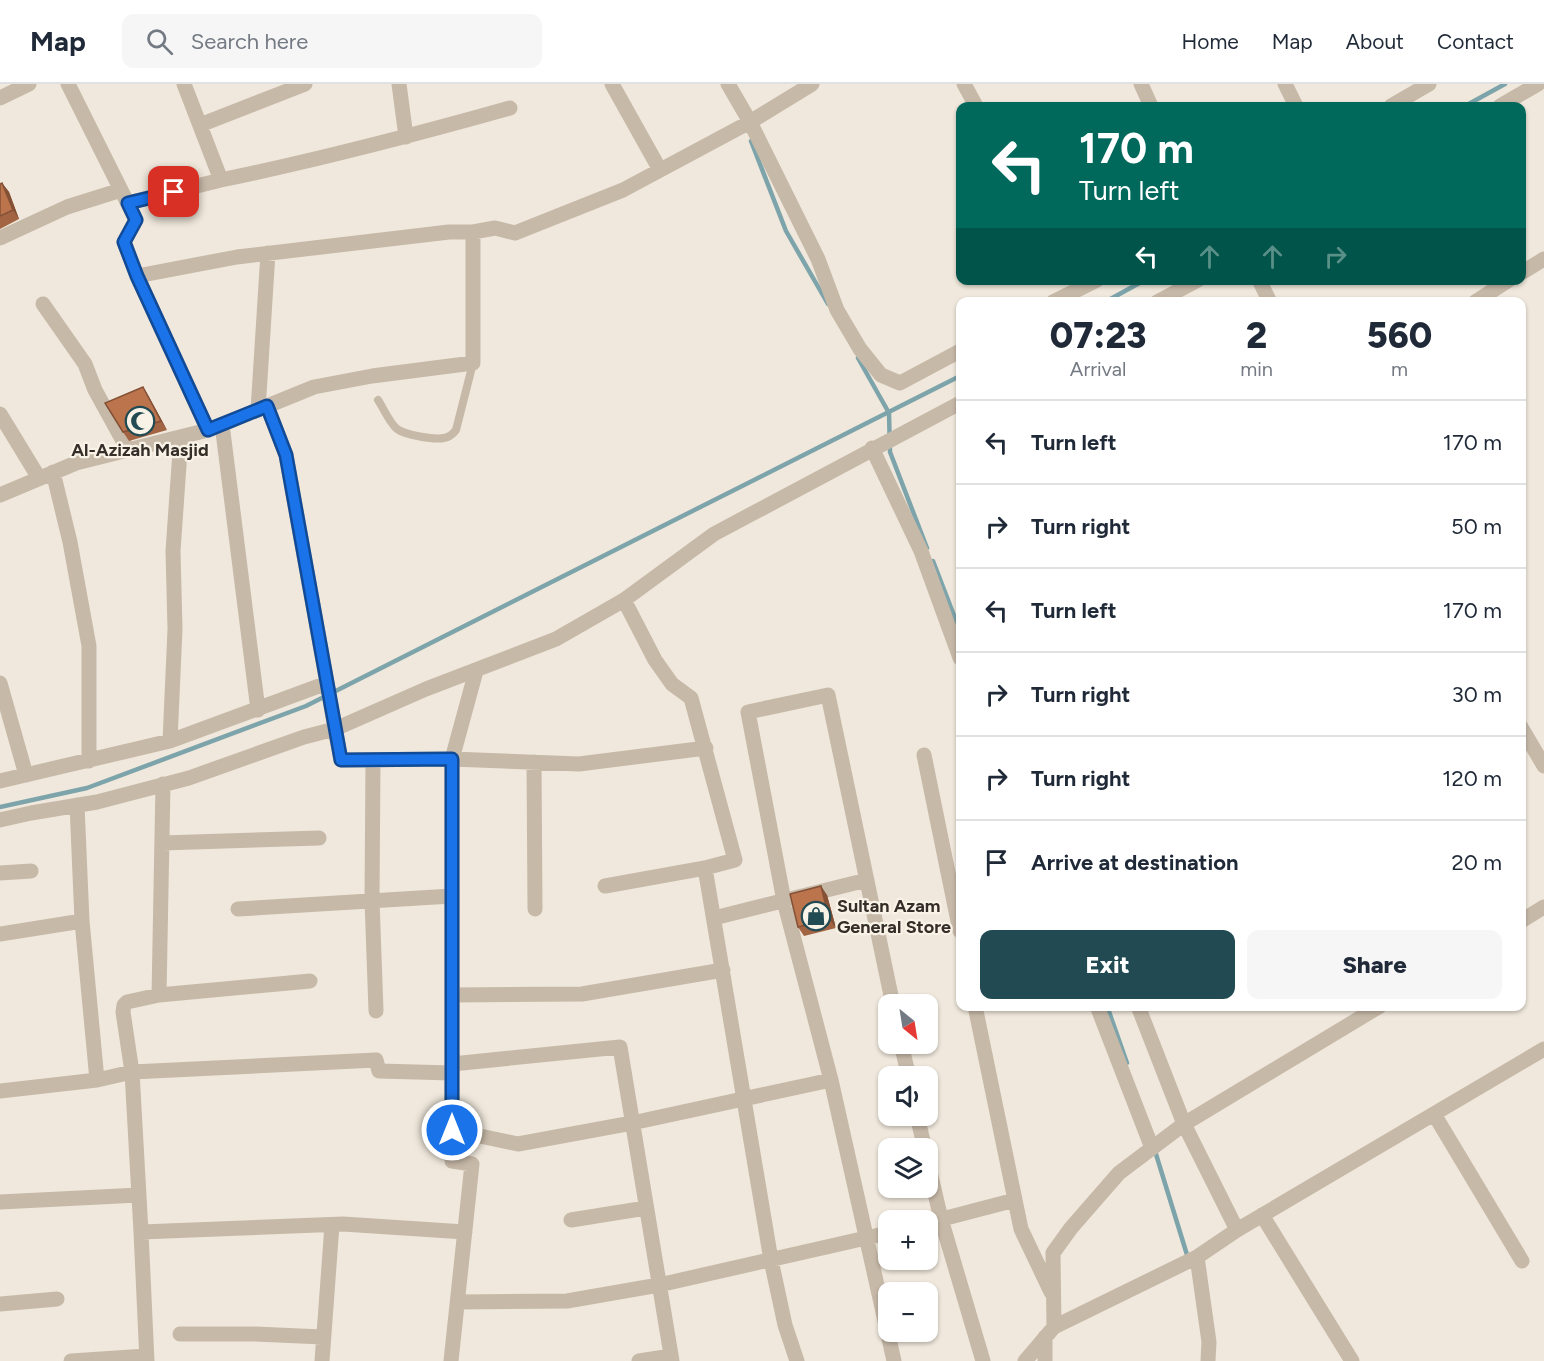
<!DOCTYPE html>
<meta charset="utf-8">
<style>
:root{--surface:#fff;--page:#f6f6f7;--text:#1f2937;--muted:#747a83;--line:#e0e1e3;--accent:#214a52}
body{margin:0;font-family:Figtree,sans-serif;background:var(--page);color:var(--text);height:100vh;display:flex;flex-direction:column;font-size:22px;white-space:nowrap}
*{box-sizing:border-box;margin:0}
p{font-size:20px;color:var(--muted)}
.icon{flex:none;width:33px;height:33px;fill:none;stroke:currentColor;stroke-width:2;stroke-linecap:round;stroke-linejoin:round}
.map{position:relative;flex:1;overflow:hidden}
.side{position:absolute;left:956px;top:213px;width:570px;height:714px;display:flex;flex-direction:column;background:var(--surface);border-radius:12px;box-shadow:0 2px 4px #0004}
.side>*{flex:none}
.hud{position:absolute;left:956px;top:18px;width:570px;height:183px;border-radius:12px;box-shadow:0 2px 4px #0004;background:#00695c;color:#fff;overflow:hidden}
.needle{width:39px;rotate:150deg}
.fabs{position:absolute;left:878px;top:910px;display:grid;gap:12px}
.fabs a{display:grid;place-items:center;width:60px;height:60px;border-radius:12px;background:var(--surface);box-shadow:0 2px 4px #0004;font-size:30px}
.pin{position:absolute;display:grid;place-items:center;width:51px;height:51px;color:#fff;margin:-26px;border-radius:12px;box-shadow:0 3px 9px #0006}
.me{position:absolute;width:66px;margin:-33px;rotate:0deg;stroke-linejoin:round;filter:drop-shadow(0 0 4px #0008)}
.turn{display:flex;align-items:center;gap:21px;height:126px;padding:0 24px;font-size:27px}
.turn .icon{width:78px;height:78px;stroke-width:2.5}
.turn b{display:block;font-size:42px;line-height:51px}
.lanes{display:flex;align-items:center;height:57px;padding:0 24px;background:#0003;justify-content:center;gap:30px;direction:ltr}
.lanes .off{opacity:.35}
.eta{display:flex;justify-content:space-evenly;align-items:center;height:102px;text-align:center}
.eta b{font-size:36px;font-weight:800;line-height:42px}
.cta{display:flex;gap:12px;margin-top:auto;padding:12px 24px}
.cta a{flex:1;height:69px;border-radius:12px;background:var(--accent);color:#fff;font-size:24px;font-weight:800;line-height:69px;text-align:center}
.cta a+a{background:var(--page);color:var(--text)}
ul{padding:0;list-style:none}
li{display:flex;align-items:center;gap:18px;height:84px;padding:0 24px;border-top:2px solid var(--line)}
li div{flex:1}
li b{display:block;font-size:22px}
li em{font-style:normal}
header{display:flex;align-items:center;gap:36px;box-sizing:border-box;height:84px;padding:0 30px;background:var(--surface);border-bottom:2px solid var(--line)}
header strong{font-size:28px}
nav{display:flex;gap:33px;margin-inline-start:auto;font-size:21px}
.search{width:420px;height:54px;background:var(--page);display:flex;align-items:center;gap:15px;box-sizing:border-box;padding:0 21px;border-radius:12px;color:var(--muted);font-size:22px}
.map>svg:first-child{display:block}
.lines{fill:none;stroke-linecap:round;stroke-linejoin:round}
.stream{stroke:#7da4aa;stroke-width:4.5}
.lane{stroke:#c7b9a8;stroke-width:8}
.street{stroke:#c7b9a8;stroke-width:15}
.wall{fill:#a26442}
.shaded-wall{fill:#845136}
.building{fill:#bc744d;stroke:#845136;stroke-width:1.5}
.route-casing{stroke:#114b97;stroke-width:15}
.route{stroke:#1a73e8;stroke-width:10}
.labels{text-anchor:middle;stroke-width:4.5;stroke-linejoin:round;paint-order:stroke}
.poi-label{font-size:18px;font-weight:bold;fill:#342d28;stroke:#f8f2e7}
</style>
<header>
<strong>Map</strong>
<div class="search"><svg class="icon" aria-label="search" viewBox="0 0 24 24"><circle cx="10" cy="10" r="6"/><path d="M15 15l6 6"/></svg>Search here</div>
<nav><a>Home</a><a>Map</a><a>About</a><a>Contact</a></nav>
</header>
<div class="map">
<svg width="1544" height="1277" viewBox="0 0 1544 1277">
<rect width="100%" height="100%" fill="#f0e8dc"/>
<g class="lines">
<!-- stream -->
<path class="stream" d="M1465 22 1505 0
M751 57 786 147 828 220
M1105 218 1145 196
M858 274 889 329 890 368 927 464
M933 477 960 547
M0 723 87 704 306 622 960 292
M1107 922 1127 979
M1155 1067 1188 1174"/>
<!-- lane -->
<path class="lane" d="M378 316C384 325 389 338 397 345 405 351 434 356 444 354 450 353 453 350 456 346L473 279"/>
<!-- street -->
<path class="street" d="M68 0 136 136 124 158 137 192 208 346
M399 0 406 53
M612 0 660 86
M728 0 750 38 818 175 837 226 860 265 881 291 900 299 960 267
M964 0 976 22
M1141 0 1151 22
M1285 0 1296 22
M0 14 29 0
M1391 22 1429 0
M1500 22 1538 0
M200 41 305 0
M221 96C318 76 414 51 510 24
M128 119 221 96 184 0
M0 154 67 123 121 106
M1521 189 1544 175
M137 192 237 173 449 148H473
M1259 196 1270 218
M1053 218 1097 196
M1157 218 1198 196
M1475 218 1509 196
M43 220 85 280 95 306 128 366
M267 322 286 371 327 599
M258 326 268 169
M0 330 39 394
M222 340 258 626
M872 364 921 467 960 574
M53 388 70 458 89 562V677
M0 411 76 379 208 346 314 303 372 292 473 279V148L495 144 515 149 623 106 750 38 812 0
M624 516 655 576 672 600 691 614 735 776 705 784 771 1176 785 1241 797 1277
M0 599 26 691
M1521 643 1544 682
M170 657 175 545 173 467 181 353
M706 664 579 680 452 675 341 676 335 645 426 605 556 555 624 516 714 450 960 319
M924 671 960 847
M373 676 372 816 376 927
M534 678 535 825
M0 697 170 657 327 599 335 645 304 653 189 694 97 718 31 729 0 736
M162 759 319 754
M0 789 31 787
M605 802 705 784
M238 825 452 812
M714 834 867 796
M1521 837 1544 823
M0 850 82 837
M310 897 159 911 127 918 124 921 123 928 132 988 141 1148 343 1140 465 1148
M159 911 163 700
M452 911 582 910 723 886
M893 921 828 611 748 628 784 817 831 996 894 1277
M975 922 1021 1145 1051 1208
M1097 922 1152 1064
M1138 922 1184 1040 1237 1146
M901 960 909 993
M452 980 620 963 672 1277
M97 996 132 988 376 976 379 987 452 989
M0 1007 97 996 82 837 77 721
M1434 1030 1522 1177
M917 1032 925 1065
M452 1046 518 1060 632 1039 831 996
M927 1075 941 1135 983 1277
M0 1118 139 1111
M1262 1131 1352 1277
M571 1136 646 1124
M927 1139 1015 1116
M141 1148 147 1277
M1197 1173 1209 1258 1208 1277
M458 1218 567 1217 659 1201 888 1149
M0 1220 57 1215
M1054 1243 1053 1169 1071 1144 1119 1089 1184 1040 1380 922
M180 1250H255L323 1253
M71 1277 146 1272
M322 1277 332 1141
M451 1277 472 1080 452 1077V675L476 587
M639 1277 671 1272
M1025 1277 1054 1243 1197 1173 1237 1146 1544 965
M1045 1277V1253"/>
</g>
<!-- wall -->
<path class="wall" d="M2 99 9 108 19 135 0 145V100Z
M143 303 149 313 167 346 129 357 123 348Z
M827 811 836 844 804 852 798 843Z"/>
<!-- shaded-wall -->
<path class="shaded-wall" d="M2 99 9 108 19 135 13 126Z
M143 303 149 313 167 346 161 337Z
M821 802 827 811 836 844 829 835Z"/>
<!-- building -->
<path class="building" d="M2 99 13 126 0 132V100Z
M143 303 161 337 123 348 105 319Z
M821 802 829 835 798 843 790 810Z"/>
<g class="lines">
<!-- route casing -->
<g class="route-casing">
<path id="route" d="M174 108 128 119 136 136 124 158 137 192 208 346 267 322 286 371 341 676 452 675V1046"/>
</g>
<!-- route -->
<use href="#route" class="route"/>
</g>
<!-- icons -->
<defs>
<g id="mosque-ring" transform="scale(1.5)"><circle r="9.5" fill="#f8f2e7" stroke="#214a52" stroke-width="1.5"/><path d="M3.5-4.9A6 6 0 1 0 3.5 4.9A5 5 0 1 1 3.5-4.9Z" fill="#214a52"/></g>
<g id="shop-ring" transform="scale(1.5)"><circle r="9.5" fill="#f8f2e7" stroke="#214a52" stroke-width="1.5"/><path d="M-5-2.5h2.3a2.7 3.5 0 0 1 5.4 0H5L5.5 6h-11ZM-1.5-2.5h3a1.5 2.3 0 0 0-3 0Z" fill="#214a52"/></g>
</defs>
<g fill-rule="evenodd">
<use href="#mosque-ring" x="140" y="337"/>
<use href="#shop-ring" x="816" y="832"/>
</g>
<g class="labels">
<!-- poi labels -->
<g class="poi-label">
<text x="140" y="372">Al-Azizah Masjid</text>
<text x="837" y="828" text-anchor="start">Sultan Azam<tspan x="837" dy="21">General Store</tspan></text>
</g>
</g>
</svg>
<div class="fabs">
<a><svg class="needle" viewBox="-14 -14 28 28"><path d="M0-13l5 13h-10z" fill="#e53935"/><path d="M0 13l5-13h-10z" fill="#747a83"/></svg></a>
<a><svg class="icon" aria-label="sound" viewBox="0 0 24 24"><path d="M4 9h4l5-4v14l-5-4H4zM17 9q2 3 0 6"/></svg></a>
<a><svg class="icon" aria-label="layers" viewBox="0 0 24 24"><path d="M12 4l9 5-9 5-9-5zM3 14l9 5 9-5"/></svg></a>
<a>+</a>
<a>−</a>
</div>
<div class="pin" style="left:174px;top:108px;background:#d93025"><svg class="icon" aria-label="arrive" viewBox="0 0 24 24"><path d="M6 21V4h12l-3 4 3 4H6"/></svg></div>
<svg class="me" style="left:452px;top:1046px" viewBox="-20 -20 40 40"><circle r="17" fill="#1a73e8" stroke="#fff" stroke-width="3"/><path d="M0-11L8 9 0 5-8 9z" fill="#fff"/></svg>
<div class="hud">
<div class="turn"><svg class="icon" aria-label="left" viewBox="0 0 24 24"><path d="M17 20v-9H6M10 6l-5 5 5 5"/></svg><div><b>170 m</b>Turn left</div></div>
<div class="lanes"><svg class="icon" aria-label="left" viewBox="0 0 24 24"><path d="M17 20v-9H6M10 6l-5 5 5 5"/></svg><svg class="icon off" aria-label="ahead" viewBox="0 0 24 24"><path d="M12 20V5M6 11l6-6 6 6"/></svg><svg class="icon off" aria-label="ahead" viewBox="0 0 24 24"><path d="M12 20V5M6 11l6-6 6 6"/></svg><svg class="icon off" aria-label="right" viewBox="0 0 24 24"><path d="M7 20v-9h11M14 6l5 5-5 5"/></svg></div>
</div>
<section class="side">
<div class="eta">
<div><b>07:23</b><p>Arrival</p></div>
<div><b>2</b><p>min</p></div>
<div><b>560</b><p>m</p></div>
</div>
<ul>
<li><svg class="icon" aria-label="left" viewBox="0 0 24 24"><path d="M17 20v-9H6M10 6l-5 5 5 5"/></svg><div><b>Turn left</b></div><em>170 m</em></li>
<li><svg class="icon" aria-label="right" viewBox="0 0 24 24"><path d="M7 20v-9h11M14 6l5 5-5 5"/></svg><div><b>Turn right</b></div><em>50 m</em></li>
<li><svg class="icon" aria-label="left" viewBox="0 0 24 24"><path d="M17 20v-9H6M10 6l-5 5 5 5"/></svg><div><b>Turn left</b></div><em>170 m</em></li>
<li><svg class="icon" aria-label="right" viewBox="0 0 24 24"><path d="M7 20v-9h11M14 6l5 5-5 5"/></svg><div><b>Turn right</b></div><em>30 m</em></li>
<li><svg class="icon" aria-label="right" viewBox="0 0 24 24"><path d="M7 20v-9h11M14 6l5 5-5 5"/></svg><div><b>Turn right</b></div><em>120 m</em></li>
<li><svg class="icon" aria-label="arrive" viewBox="0 0 24 24"><path d="M6 21V4h12l-3 4 3 4H6"/></svg><div><b>Arrive at destination</b></div><em>20 m</em></li>
</ul>
<div class="cta"><a>Exit</a><a>Share</a></div>
</section>
</div>
